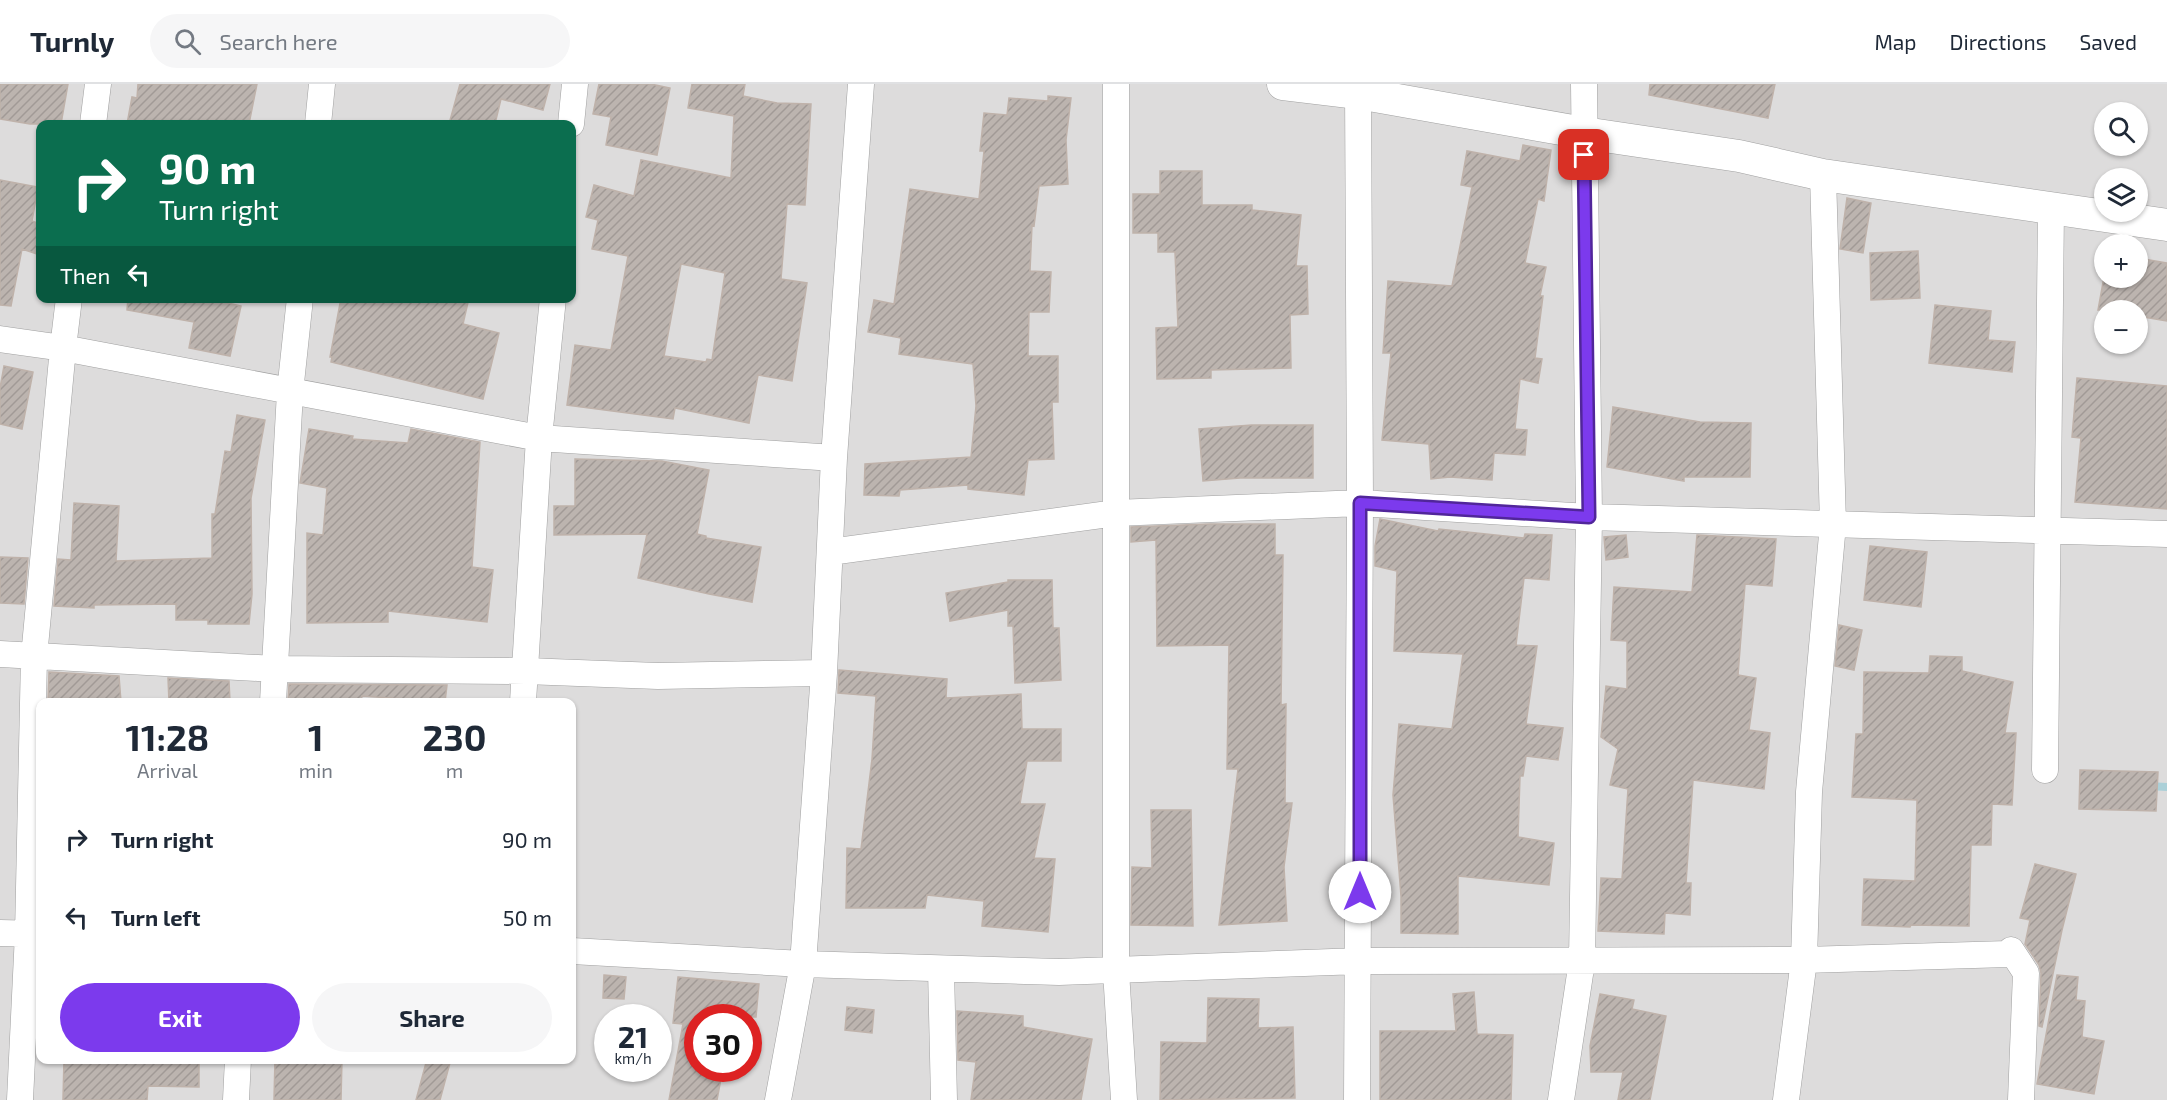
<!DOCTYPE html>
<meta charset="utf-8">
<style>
:root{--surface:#fff;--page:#f6f6f7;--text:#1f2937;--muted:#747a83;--line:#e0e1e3;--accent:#7c3aed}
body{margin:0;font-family:"Exo 2",sans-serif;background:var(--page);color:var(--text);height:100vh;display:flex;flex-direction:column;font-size:22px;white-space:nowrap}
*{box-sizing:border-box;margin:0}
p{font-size:20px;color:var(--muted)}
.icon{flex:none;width:33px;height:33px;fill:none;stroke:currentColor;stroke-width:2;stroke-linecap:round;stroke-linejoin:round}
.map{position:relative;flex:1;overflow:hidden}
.sheet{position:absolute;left:36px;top:614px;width:540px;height:366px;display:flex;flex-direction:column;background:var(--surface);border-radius:12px;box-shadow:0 2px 4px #0004}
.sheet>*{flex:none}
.top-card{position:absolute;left:36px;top:36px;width:540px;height:183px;border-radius:12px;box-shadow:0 2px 4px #0004;background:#0b6e4f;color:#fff;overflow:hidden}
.controls{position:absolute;left:2094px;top:18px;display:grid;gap:12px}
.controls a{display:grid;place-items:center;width:54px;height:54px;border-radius:50%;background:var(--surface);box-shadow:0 2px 4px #0004;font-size:30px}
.speed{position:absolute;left:594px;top:920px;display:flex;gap:12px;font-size:30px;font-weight:700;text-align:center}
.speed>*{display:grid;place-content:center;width:78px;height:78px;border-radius:50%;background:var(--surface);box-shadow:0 2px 4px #0004;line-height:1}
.speed small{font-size:15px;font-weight:400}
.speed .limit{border:9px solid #d22;background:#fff;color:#111}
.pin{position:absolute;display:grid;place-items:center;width:51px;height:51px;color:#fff;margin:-26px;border-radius:12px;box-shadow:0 3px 9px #0006}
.me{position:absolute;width:66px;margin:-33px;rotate:0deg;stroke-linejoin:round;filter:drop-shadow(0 0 4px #0008)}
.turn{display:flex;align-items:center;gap:21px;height:126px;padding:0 24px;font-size:27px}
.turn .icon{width:78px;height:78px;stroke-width:2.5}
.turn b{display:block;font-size:42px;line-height:51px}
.then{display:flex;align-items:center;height:57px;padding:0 24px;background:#0003;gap:12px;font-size:22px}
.eta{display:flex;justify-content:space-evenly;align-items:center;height:102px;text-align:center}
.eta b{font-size:36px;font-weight:700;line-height:42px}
.primary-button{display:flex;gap:12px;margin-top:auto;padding:12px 24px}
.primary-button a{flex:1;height:69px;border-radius:36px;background:var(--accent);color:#fff;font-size:24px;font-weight:700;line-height:69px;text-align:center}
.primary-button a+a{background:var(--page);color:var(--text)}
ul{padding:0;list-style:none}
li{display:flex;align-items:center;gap:18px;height:78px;padding:0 24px}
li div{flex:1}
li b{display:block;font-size:22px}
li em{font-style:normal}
header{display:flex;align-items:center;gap:36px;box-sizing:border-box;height:84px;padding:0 30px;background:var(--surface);border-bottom:2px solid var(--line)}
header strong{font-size:28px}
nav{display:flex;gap:33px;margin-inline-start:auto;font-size:21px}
.search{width:420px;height:54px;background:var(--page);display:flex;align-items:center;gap:15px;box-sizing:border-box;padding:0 21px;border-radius:33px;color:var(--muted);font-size:22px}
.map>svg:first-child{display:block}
.residential{fill:#dddcdc;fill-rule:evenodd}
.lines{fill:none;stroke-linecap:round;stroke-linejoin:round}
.stream{stroke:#abd0d8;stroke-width:8}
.building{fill:url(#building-hatch);stroke:#bfb2aa;stroke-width:1.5;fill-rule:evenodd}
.minor-casing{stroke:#a0a0a0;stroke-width:27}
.tertiary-casing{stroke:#a0a0a0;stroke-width:33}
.minor{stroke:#fff;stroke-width:26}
.tertiary{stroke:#fff;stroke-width:32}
.route-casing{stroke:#51269a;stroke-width:15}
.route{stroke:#7c3aed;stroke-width:10}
</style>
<header>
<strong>Turnly</strong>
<div class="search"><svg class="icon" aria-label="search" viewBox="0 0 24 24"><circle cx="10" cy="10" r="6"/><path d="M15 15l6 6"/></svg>Search here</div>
<nav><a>Map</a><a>Directions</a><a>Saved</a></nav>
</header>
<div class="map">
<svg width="2167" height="1016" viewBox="0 0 2167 1016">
<defs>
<pattern id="building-hatch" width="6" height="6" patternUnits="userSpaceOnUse" patternTransform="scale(1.5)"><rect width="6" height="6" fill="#bcb4af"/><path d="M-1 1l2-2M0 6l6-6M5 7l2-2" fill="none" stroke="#a19a96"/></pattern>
</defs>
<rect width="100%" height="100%" fill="#efebe6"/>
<!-- residential -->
<path class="residential" d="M0 0H2167V1016H0ZM2104 28H2138V62H2104ZM40 40H572V214H40ZM2104 94H2138V128H2104ZM2104 160H2138V194H2104ZM2104 226H2138V260H2104ZM40 618H572V975H40ZM608 933H658V984H608ZM698 933H748V984H698Z"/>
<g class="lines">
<!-- stream -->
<path class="stream" d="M2148 702 2167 703"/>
</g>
<!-- building -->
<path class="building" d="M0 0H68L61 40H30L0 35Z
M138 0H257L249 40H127L132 13 137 14Z
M460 0H550L543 26 501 15 495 40 473 36 472 40H449Z
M599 0H651L670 4 657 71 606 61 611 33 593 30Z
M692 0H745L743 12 777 19 811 20 805 121 787 120 781 195 807 199 792 297 758 291 749 339 675 324 673 335 567 321 575 261 611 266 628 172 592 165 598 136 586 133 594 101 634 112 641 76 731 94 734 32 688 24ZM681 180 725 189 712 276 707 275 706 278 664 272Z
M1650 0H1775L1768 34 1649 11Z
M1048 12 1071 14 1066 56 1068 100 1039 102 1034 142 1032 141 1030 187 1051 188 1049 228H1029L1028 272H1058V318H1052L1054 375 1028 376 1024 411 968 405V401L900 406 899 412 864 411 865 380 971 373 976 322 973 280 899 270 901 254 868 248 874 216 894 220 910 105 979 115 984 67H980L984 29 1007 31 1009 14 1048 17Z
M1523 61 1551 66 1544 117 1538 115 1525 179 1546 183 1540 212H1543L1535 274 1542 275 1538 299 1520 295 1515 345 1527 346 1525 371 1494 369 1492 396 1450 393 1431 395 1429 360 1382 356 1391 269H1383L1388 197 1452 202 1472 103 1461 101 1467 67 1520 77Z
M1160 87H1202V121H1252V126L1301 131 1296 182H1307L1308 230 1290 231 1291 284 1211 286V294L1157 295 1156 244 1178 243 1175 168H1158V149H1133V110H1160Z
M0 96 38 103 32 137 40 140V171L22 165 11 222 0 221Z
M1847 114 1871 119 1863 169 1840 165Z
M1918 167 1920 214 1871 216 1870 169Z
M2138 174 2167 179V237L2138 232V226H2098L2104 193 2138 194Z
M128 214H207L241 222 230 272 189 264 194 238 127 226Z
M341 214H469L463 240 499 249 483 315 331 278 332 273H330Z
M1935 221 1991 227 1988 256 2015 258 2012 288 1929 279Z
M4 282 33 288 22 345 0 340V304Z
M2077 294 2167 302V425L2075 418 2081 354 2072 353Z
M1613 323 1700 338 1751 339 1750 393H1684V397L1607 383Z
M237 331 265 336 251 414 252 510 249 540H208V536H176V520L94 521V524L54 522 58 475 71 476 74 419 119 422 116 477 212 474V430H215L225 367 231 368Z
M1252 341H1313V394H1240L1203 397 1199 345Z
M309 345 353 352 352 355 408 359 411 345 480 358 472 483 493 486 487 538 388 527V538L307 539V449L323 451 327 404 300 399Z
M575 375 662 377 709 386 697 450 706 452V454L761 463 752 518 709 510 638 494 647 450 554 451V422H575Z
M1380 435 1438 447 1439 445 1524 454 1525 450 1552 451 1549 496 1524 494 1516 561 1537 562 1526 640 1563 644 1558 676 1526 672 1523 692H1520L1518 753 1554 759 1549 801 1458 792V850L1401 849V812L1393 711 1399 640 1452 645 1463 570 1394 567 1397 487 1375 482V462Z
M1210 440H1275V471H1283L1281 621 1286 620 1285 719H1292L1284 783 1287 837 1219 841 1238 685H1227L1229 561 1157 562 1156 456 1131 458V443Z
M1626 451 1628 473 1606 476 1604 453Z
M1697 451 1776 455 1772 502 1745 500 1738 591 1756 594 1749 646 1770 649 1764 705 1693 696 1686 799H1691L1690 831 1665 829 1664 850 1598 847 1601 794 1622 795 1628 705 1610 701 1618 665 1601 653 1606 602 1627 605V557L1611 556 1614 503 1692 508Z
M1870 462 1927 468 1921 523 1864 516Z
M0 473 28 474 24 520 0 519Z
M1008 496H1052L1053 544H1059L1061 596 1015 599 1013 542H1008V526L950 537 946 509 1008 498Z
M1839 541 1862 546 1854 586 1835 582Z
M1930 572 1962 573V587L2013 598 2005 649H2016L2012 721 1992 720 1991 761H1971L1969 842 1911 841 1910 843 1862 841 1864 795 1915 797 1917 716 1852 713 1856 650H1863L1864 588 1929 589Z
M839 586 947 595 946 614 1021 610 1022 645H1061V677H1027L1020 720H1045L1034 774 1055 775 1048 848 982 842 984 817 927 811 925 824H846L847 764 861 765 872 675 876 612 838 609Z
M49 588 119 592 121 618H48Z
M168 594 229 597 230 618H169Z
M289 600 447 601 445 618 362 612 361 618H288Z
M2080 686 2158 688 2156 727 2079 725Z
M1151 726H1191L1193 842 1131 841 1132 783 1152 784Z
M2035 780 2076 790 2062 846 2042 943 2039 942 2041 889 2039 881 2025 860 2030 836 2020 834Z
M604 891 626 893 624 915 603 914Z
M2057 891 2078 893 2076 916 2085 917 2082 953 2104 957 2094 1010 2037 1000Z
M678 893 759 900 756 933H698V984H723L717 1016H669L683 940 673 939Z
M1474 908 1477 950 1513 951 1511 1016H1380V947H1456L1453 910Z
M1600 910 1634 916 1632 925 1666 932 1650 1016H1618L1623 988H1591L1590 962Z
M1208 914 1259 915 1258 944 1293 943 1295 1014 1160 1016 1161 958 1207 959Z
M847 923 874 926 872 949 845 946Z
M957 927 1023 932V943L1092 955 1081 1016H971L976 978 958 976Z
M64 975H199V1003L148 1002 147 1016H63Z
M275 975H342L341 1016H274Z
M427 975H451L440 1016H416Z"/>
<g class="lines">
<!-- minor casing -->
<g class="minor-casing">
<path id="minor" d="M1116 0V887L1124 1016
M93 40 98 0
M318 40 322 0
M571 40 575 0
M0 255 63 264 539 354 834 374
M830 468 1116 429 1360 419 1589 433 2167 450
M0 570 275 585 525 587 658 592 824 589
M273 618 290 308 300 214
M523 618 539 354 553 214
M2045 686 2051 124
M0 849 40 850
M572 867 803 880 1059 888 1360 877 1804 876 2008 870 2011 866 2026 889 2021 1016
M941 885 944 1016
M20 1016 28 850 34 573 63 264 69 214
M236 1016 238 975
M778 1016 803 880 824 589 834 374 861 0
M1357 1016 1360 419 1358 0
M1561 1016 1582 877 1589 433 1584 0
M1786 1016 1804 876 1809 708 1833 440 1823 91"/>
</g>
<!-- tertiary casing -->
<g class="tertiary-casing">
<path id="tertiary" d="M1283 0 1358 9 1584 49 1739 72 1823 91 2167 141"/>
</g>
<!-- minor -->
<use href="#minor" class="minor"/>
<!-- tertiary -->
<use href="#tertiary" class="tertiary"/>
</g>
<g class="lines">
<!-- route casing -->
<g class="route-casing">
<path id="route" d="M1360 808V419L1589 433 1584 71"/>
</g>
<!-- route -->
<use href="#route" class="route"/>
</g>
</svg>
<div class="controls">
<a><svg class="icon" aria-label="search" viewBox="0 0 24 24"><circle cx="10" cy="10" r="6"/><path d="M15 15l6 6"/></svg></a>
<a><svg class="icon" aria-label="layers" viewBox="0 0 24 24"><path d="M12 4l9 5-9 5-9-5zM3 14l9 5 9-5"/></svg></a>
<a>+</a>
<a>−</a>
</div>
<div class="speed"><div>21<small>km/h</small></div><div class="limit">30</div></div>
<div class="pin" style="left:1584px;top:71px;background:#d93025"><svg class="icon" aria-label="arrive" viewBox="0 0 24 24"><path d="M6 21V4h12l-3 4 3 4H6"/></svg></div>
<svg class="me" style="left:1360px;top:808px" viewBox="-20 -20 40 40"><circle r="19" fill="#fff"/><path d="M0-13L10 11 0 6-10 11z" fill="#7c3aed"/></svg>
<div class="top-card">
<div class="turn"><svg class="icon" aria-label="right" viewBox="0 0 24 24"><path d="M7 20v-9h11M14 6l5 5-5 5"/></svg><div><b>90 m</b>Turn right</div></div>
<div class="then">Then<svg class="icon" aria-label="left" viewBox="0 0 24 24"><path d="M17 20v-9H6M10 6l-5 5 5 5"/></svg></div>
</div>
<section class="sheet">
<div class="eta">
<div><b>11:28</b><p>Arrival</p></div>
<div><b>1</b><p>min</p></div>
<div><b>230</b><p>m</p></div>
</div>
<ul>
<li><svg class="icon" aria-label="right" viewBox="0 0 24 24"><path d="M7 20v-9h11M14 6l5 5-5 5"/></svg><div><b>Turn right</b></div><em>90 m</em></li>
<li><svg class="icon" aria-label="left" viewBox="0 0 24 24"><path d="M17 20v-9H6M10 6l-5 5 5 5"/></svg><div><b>Turn left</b></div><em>50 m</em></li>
</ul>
<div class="primary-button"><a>Exit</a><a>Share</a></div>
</section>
</div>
